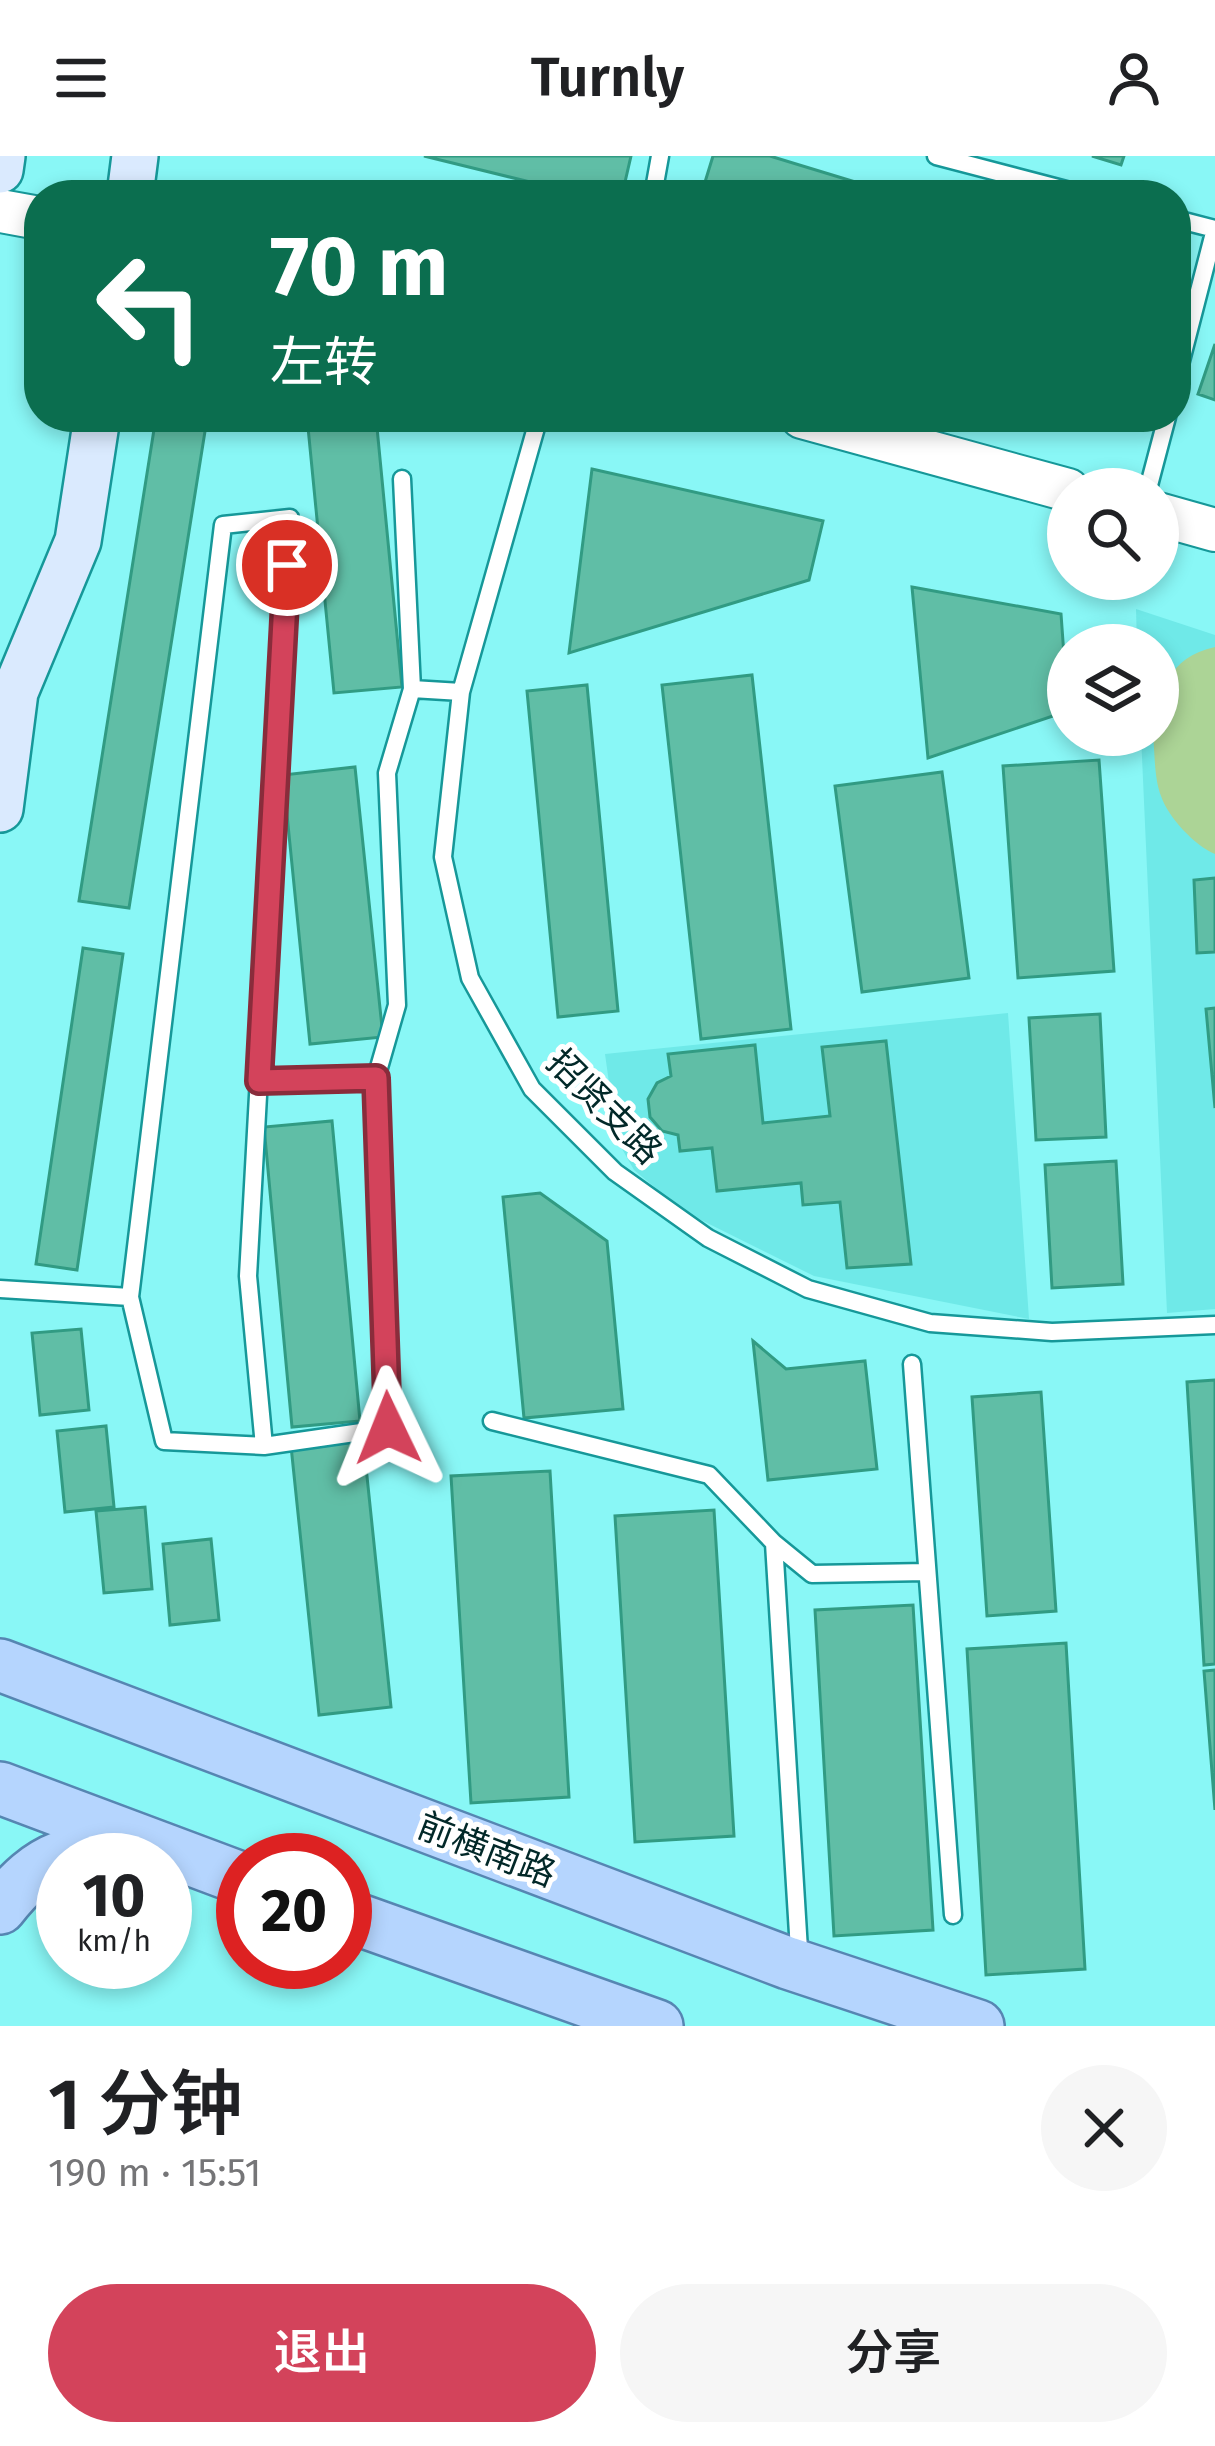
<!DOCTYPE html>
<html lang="zh">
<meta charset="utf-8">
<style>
:root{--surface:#fff;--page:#f6f6f6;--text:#202124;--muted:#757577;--accent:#d3435b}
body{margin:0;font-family:"Fira Sans","Noto Sans SC",sans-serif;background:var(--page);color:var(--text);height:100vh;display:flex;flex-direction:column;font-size:45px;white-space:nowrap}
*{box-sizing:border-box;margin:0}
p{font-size:39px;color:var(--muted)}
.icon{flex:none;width:66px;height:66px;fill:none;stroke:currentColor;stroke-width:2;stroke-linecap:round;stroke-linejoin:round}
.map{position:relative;height:1870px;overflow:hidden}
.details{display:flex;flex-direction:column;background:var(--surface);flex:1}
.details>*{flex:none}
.top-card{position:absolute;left:24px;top:24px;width:1167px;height:252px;border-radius:48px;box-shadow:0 6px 18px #0003;background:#0b6e4f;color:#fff;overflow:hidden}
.fabs{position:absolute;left:1047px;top:312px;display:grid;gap:24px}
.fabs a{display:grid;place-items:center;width:132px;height:132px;border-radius:50%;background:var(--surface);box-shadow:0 6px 18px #0003;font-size:60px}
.speed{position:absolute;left:36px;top:1677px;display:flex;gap:24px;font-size:60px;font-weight:700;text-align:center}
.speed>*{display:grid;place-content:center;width:156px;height:156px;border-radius:50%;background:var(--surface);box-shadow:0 6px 18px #0003;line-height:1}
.speed small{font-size:30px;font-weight:400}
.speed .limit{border:18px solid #d22;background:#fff;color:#111}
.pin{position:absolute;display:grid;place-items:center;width:102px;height:102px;color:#fff;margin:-51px;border:6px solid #fff;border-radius:50%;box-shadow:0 3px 12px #0007}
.me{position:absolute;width:132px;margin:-66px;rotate:358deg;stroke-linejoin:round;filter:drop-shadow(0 0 9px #0008)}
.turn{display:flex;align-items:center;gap:42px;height:252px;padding:0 48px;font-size:54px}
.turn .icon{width:156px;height:156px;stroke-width:2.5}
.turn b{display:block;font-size:84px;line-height:102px}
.round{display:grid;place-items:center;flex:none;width:126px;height:126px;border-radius:63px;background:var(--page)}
.summary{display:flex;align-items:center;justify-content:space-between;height:204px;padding:0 48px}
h1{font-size:72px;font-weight:600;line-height:90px}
.button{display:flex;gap:24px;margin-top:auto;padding:24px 48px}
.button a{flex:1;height:138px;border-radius:72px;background:var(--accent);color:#fff;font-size:48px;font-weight:600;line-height:138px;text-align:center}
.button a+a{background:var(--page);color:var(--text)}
header{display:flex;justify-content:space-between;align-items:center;height:156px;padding:0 48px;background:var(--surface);font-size:54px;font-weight:600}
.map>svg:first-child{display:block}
.built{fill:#6fe9e8}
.green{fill:#acd496}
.building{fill:#60bea6;stroke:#319b83;stroke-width:3}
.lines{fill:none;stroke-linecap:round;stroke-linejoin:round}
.service-casing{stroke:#169899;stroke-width:21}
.tertiary-casing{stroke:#169899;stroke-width:46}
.secondary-casing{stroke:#169899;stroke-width:50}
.primary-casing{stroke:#5686b2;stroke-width:56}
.service{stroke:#fff;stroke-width:16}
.tertiary{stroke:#fff;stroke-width:42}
.secondary{stroke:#daeafe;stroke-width:45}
.primary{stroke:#b5d5fe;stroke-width:51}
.route-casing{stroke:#892c3b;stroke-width:30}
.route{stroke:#d3435b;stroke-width:21}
.labels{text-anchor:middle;stroke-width:10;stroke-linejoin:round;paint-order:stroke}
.street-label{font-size:36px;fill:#022828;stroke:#fff}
</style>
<header><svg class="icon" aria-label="menu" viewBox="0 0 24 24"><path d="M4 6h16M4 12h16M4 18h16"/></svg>Turnly<svg class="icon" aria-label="person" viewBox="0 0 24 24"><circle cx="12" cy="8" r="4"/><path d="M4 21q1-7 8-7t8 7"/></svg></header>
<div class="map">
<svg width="1215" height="1870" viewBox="0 0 1215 1870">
<rect width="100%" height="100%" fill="#89f7f6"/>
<!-- built -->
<path class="built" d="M1136 453 1215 479V1153L1167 1157 1141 579H1158V489H1137Z
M1008 857 1029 1163 814 1120 683 1055 634 1014 617 984 605 898Z"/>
<!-- green -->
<path class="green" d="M1215 491V698C1195 690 1168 661 1161 640 1154 622 1155 598 1153 579H1158C1158 536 1168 501 1215 491Z"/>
<!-- building -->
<path class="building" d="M424 0H631L622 39H583Z
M713 0H770L898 39H701Z
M1092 0H1124L1121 9Z
M1215 188V244L1198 238Z
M156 261 206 269 129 752 79 745Z
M307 261H376L402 531 334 537Z
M592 313 823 365 809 424 569 497Z
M912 431 1061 458 1068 555 928 602Z
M752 519 791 873 701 883 662 529Z
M587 529 618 855 558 861 527 535Z
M1099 604 1114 815 1018 822 1003 610Z
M355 611 383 881 310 888 283 619Z
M942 616 969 822 862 836 835 630Z
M1215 722V796L1197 797 1194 724Z
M83 792 123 798 77 1114 36 1108Z
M1215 852V952L1206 853Z
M1100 858 1106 981 1036 984 1029 862Z
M886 885 911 1108 847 1112 840 1046 803 1049 801 1027 717 1035 712 992 680 995 678 979 662 975 650 961 648 943 657 927 671 920 668 898 755 889 763 967 830 960 822 891Z
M332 965 360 1265 292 1271 264 971Z
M1116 1005 1123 1128 1052 1132 1045 1009Z
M540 1037 607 1085 623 1253 524 1262 503 1041Z
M81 1173 89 1254 40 1259 32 1177Z
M753 1185 786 1213 865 1205 877 1313 768 1324Z
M1215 1224V1508L1204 1509 1187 1226Z
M1041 1236 1056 1455 987 1460 972 1241Z
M106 1270 114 1351 65 1356 57 1275Z
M363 1282 391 1551 319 1559 291 1290Z
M550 1315 569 1641 471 1647 451 1320Z
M145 1351 152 1433 104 1437 96 1355Z
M714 1354 734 1680 635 1686 615 1360Z
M211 1383 219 1464 170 1469 163 1388Z
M913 1449 933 1774 834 1780 815 1454Z
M1066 1487 1085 1813 986 1819 967 1493Z
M1215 1514V1654L1204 1515Z"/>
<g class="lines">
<!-- service casing -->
<g class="service-casing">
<path id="service" d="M936 0 1085 39
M653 39 660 0
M1176 63 1215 73
M1176 224 1215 73
M539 261 461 536 443 701 470 822 532 933 615 1016 708 1082 808 1133 930 1167 1052 1176 1215 1169
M1148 333 1167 261
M290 362 248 1120 264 1290 164 1285 130 1141 223 369Z
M412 533 461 536
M376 922 397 849 387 617 412 533 402 323
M259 925 376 922 389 1272 264 1290
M0 1133 130 1141
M912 1208 953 1759
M492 1265 709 1319 774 1387 799 1794 791 1803
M774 1387 812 1418 927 1416"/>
</g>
<!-- tertiary casing -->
<g class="tertiary-casing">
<path id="tertiary" d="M0 55 39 62
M802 261 1068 334
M1158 358 1215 374"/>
</g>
<!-- secondary casing -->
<g class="secondary-casing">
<path id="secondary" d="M0 14 2 0
M130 39 135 0
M0 653 15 536 78 385 97 261"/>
</g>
<!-- primary casing -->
<g class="primary-casing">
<path id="primary" d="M0 1509 788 1807 978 1870
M0 1632 243 1723
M0 1752C41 1699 73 1689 140 1696
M345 1759 657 1870"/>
</g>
<!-- service -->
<use href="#service" class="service"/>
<!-- tertiary -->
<use href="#tertiary" class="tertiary"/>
<!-- secondary -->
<use href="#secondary" class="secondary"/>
<!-- primary -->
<use href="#primary" class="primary"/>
</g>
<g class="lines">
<!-- route casing -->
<g class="route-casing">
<path id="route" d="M287 409 259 925 376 922 388 1272"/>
</g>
<!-- route -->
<use href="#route" class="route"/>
</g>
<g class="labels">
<!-- street labels -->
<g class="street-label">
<text transform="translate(605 950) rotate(45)" y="13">招贤支路</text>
<text transform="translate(487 1693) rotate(21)" y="13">前横南路</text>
</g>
</g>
</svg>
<div class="fabs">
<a><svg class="icon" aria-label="search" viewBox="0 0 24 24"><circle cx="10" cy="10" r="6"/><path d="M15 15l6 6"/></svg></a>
<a><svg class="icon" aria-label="layers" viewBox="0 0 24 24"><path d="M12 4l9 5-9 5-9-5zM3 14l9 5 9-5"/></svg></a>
</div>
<div class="speed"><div>10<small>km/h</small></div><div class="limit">20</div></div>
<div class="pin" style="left:287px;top:409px;background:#d93025"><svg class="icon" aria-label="arrive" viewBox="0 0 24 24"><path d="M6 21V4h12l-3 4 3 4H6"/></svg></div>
<svg class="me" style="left:388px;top:1272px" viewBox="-20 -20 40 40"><path d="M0-17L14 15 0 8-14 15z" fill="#d3435b" stroke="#fff" stroke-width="4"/></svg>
<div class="top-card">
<div class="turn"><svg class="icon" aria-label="left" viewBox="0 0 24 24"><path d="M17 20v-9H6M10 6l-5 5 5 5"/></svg><div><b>70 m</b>左转</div></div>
</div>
</div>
<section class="details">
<div class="summary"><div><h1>1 分钟</h1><p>190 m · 15:51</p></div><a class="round"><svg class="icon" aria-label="close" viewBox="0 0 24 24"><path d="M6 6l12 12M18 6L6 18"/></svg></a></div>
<div class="button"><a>退出</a><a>分享</a></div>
</section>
